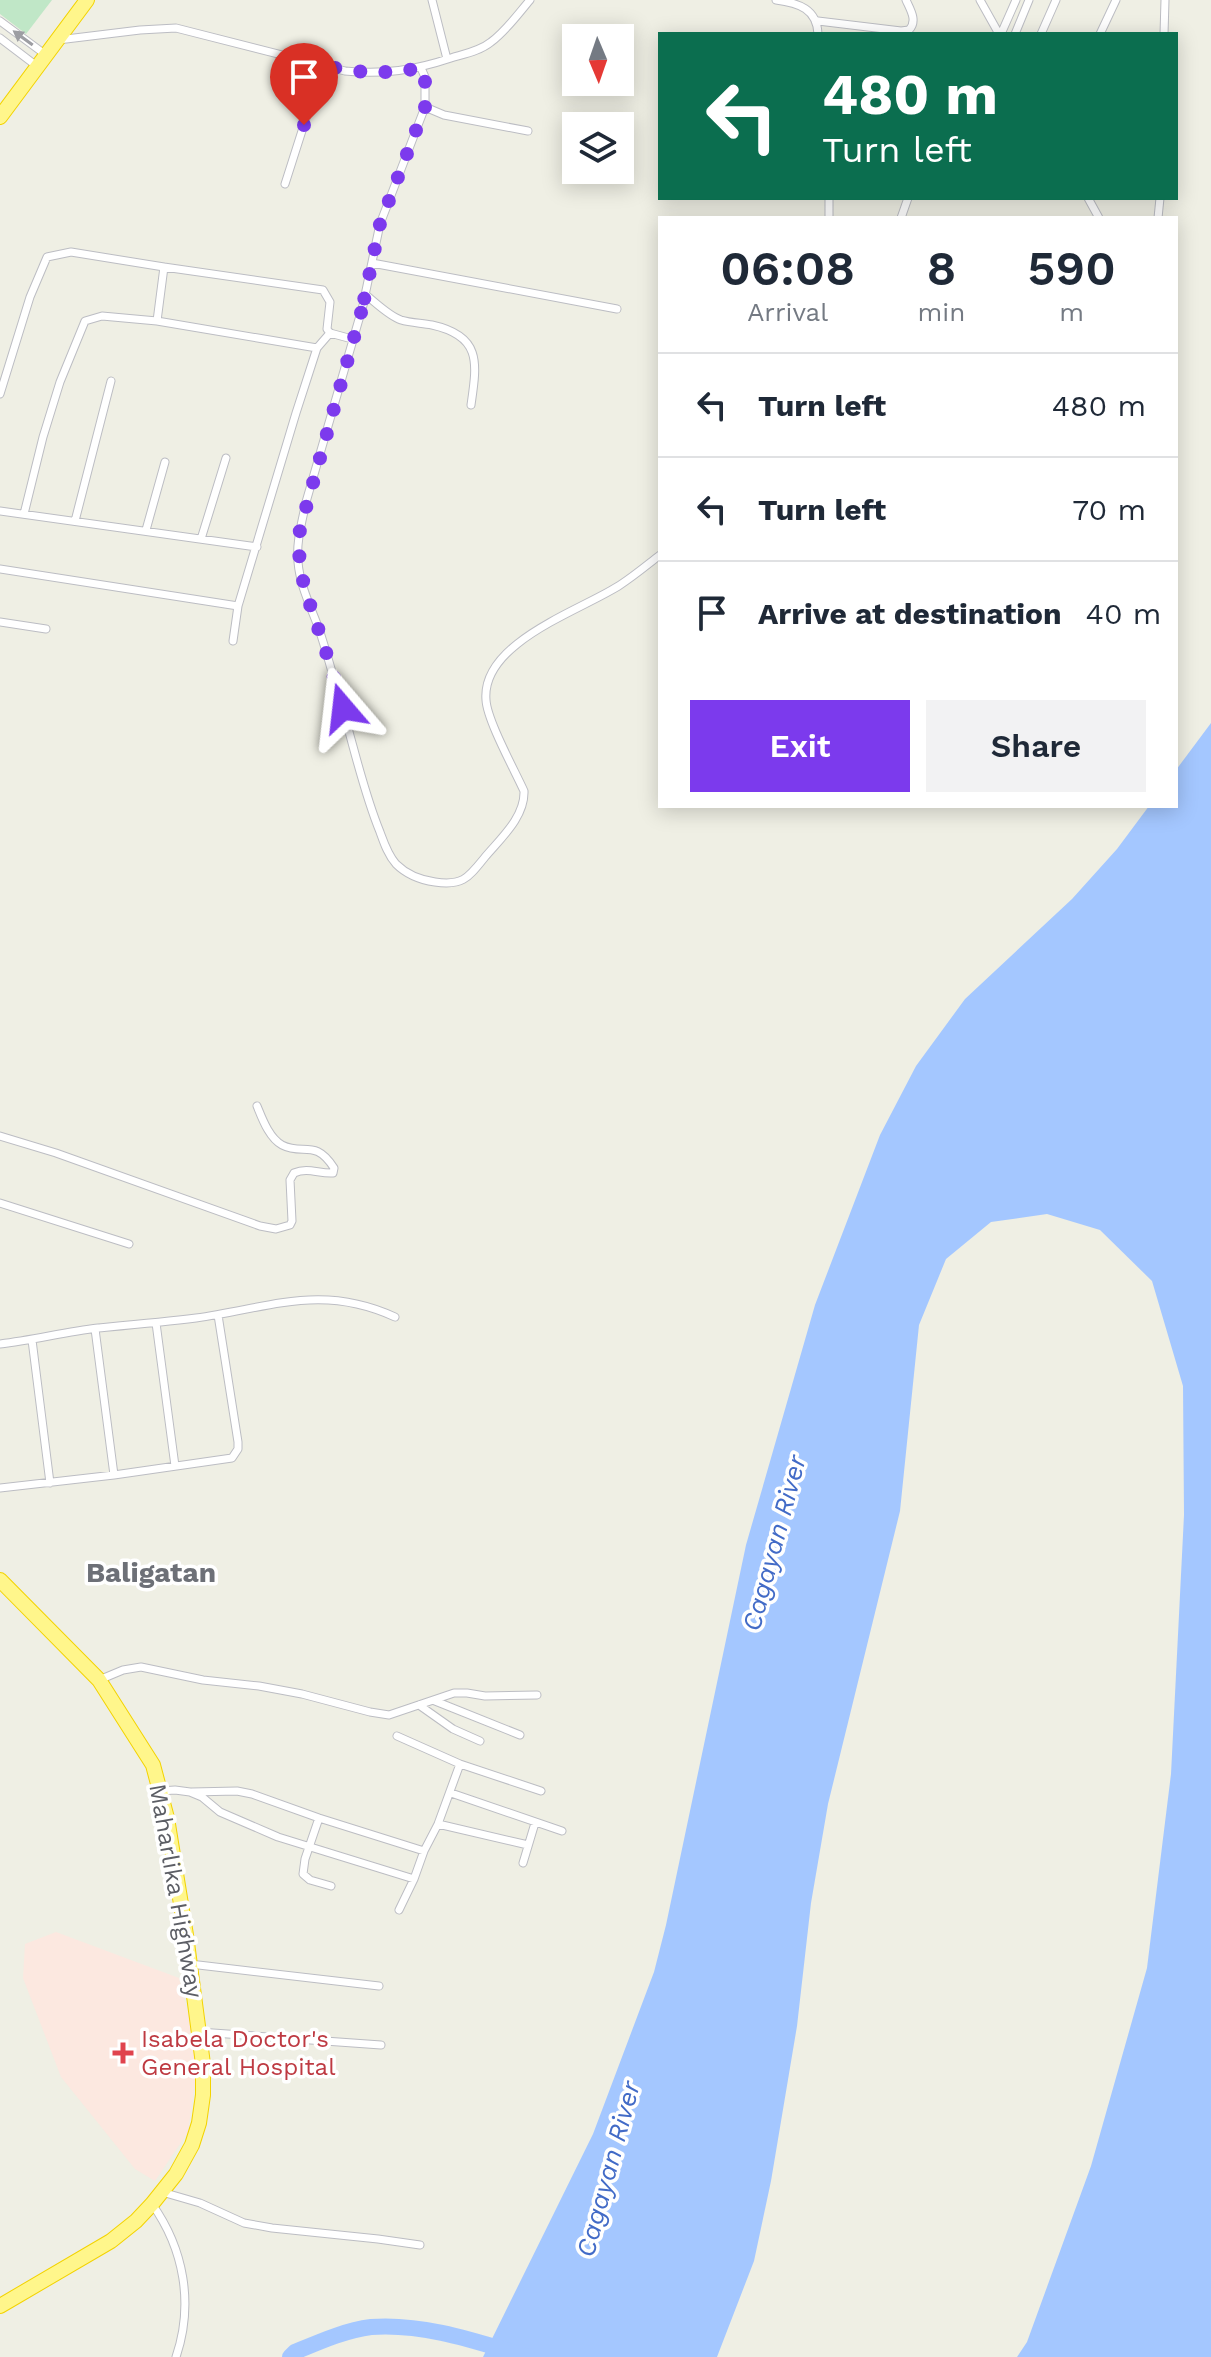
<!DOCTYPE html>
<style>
:root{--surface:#fff;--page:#f2f2f3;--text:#1f2937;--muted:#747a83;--line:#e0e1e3;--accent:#7c3aed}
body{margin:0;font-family:"Work Sans",sans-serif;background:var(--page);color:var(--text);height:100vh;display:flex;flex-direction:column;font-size:30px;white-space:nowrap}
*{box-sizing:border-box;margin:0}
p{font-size:26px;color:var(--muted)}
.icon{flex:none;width:44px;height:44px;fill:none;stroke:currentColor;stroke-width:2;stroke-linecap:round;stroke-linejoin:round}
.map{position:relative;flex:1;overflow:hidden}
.drawer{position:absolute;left:658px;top:216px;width:520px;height:592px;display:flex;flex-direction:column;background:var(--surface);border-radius:0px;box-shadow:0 4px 20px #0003}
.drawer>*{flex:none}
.hud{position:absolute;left:658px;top:32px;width:520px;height:168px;border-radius:0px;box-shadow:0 4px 20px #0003;background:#0b6e4f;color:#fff;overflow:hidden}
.needle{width:52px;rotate:178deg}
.fabs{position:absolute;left:562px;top:24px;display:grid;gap:16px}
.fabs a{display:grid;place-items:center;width:72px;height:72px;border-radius:0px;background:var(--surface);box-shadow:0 4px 20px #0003;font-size:40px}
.pin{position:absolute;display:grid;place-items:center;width:68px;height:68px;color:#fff;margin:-82px -34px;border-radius:50% 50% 50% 0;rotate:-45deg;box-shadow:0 0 8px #0007}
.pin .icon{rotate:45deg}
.me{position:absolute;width:88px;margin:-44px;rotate:343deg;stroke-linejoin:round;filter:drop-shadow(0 0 6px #0008)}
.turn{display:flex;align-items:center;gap:28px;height:168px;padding:0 32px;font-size:36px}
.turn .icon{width:104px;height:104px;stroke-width:2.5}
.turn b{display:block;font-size:56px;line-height:68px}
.eta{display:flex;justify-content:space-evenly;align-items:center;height:136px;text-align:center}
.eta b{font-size:48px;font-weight:600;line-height:56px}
.primary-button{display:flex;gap:16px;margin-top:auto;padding:16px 32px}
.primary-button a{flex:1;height:92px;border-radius:0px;background:var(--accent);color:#fff;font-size:32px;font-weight:600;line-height:92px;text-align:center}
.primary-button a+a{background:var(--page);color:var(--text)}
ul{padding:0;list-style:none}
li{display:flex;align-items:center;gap:24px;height:104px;padding:0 32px;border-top:2px solid var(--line)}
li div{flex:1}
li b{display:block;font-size:30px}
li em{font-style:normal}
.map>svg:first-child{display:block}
.medical{fill:#fce8e0}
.green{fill:#c0e7c7}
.water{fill:#a4c7ff}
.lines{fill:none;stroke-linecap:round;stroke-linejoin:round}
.river{stroke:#a4c7ff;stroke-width:16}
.street-casing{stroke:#bcbdc3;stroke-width:9}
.highway-casing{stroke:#f3d300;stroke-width:16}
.street{stroke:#fff;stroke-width:7}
.highway{stroke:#fff68b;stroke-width:14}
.oneway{fill:#9d9ea3}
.route{stroke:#7c3aed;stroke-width:14;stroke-dasharray:0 25.2}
.health-dot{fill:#e0444e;stroke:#fff;stroke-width:3}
.labels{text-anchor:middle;stroke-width:7;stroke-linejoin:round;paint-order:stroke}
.street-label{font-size:24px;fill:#5c5e65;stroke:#fff}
.health-label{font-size:24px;fill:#be3a42;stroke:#fff;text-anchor:start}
.water-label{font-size:26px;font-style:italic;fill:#426bc7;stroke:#fff}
.quarter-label{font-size:28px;font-weight:bold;fill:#6d7077;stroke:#fff}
</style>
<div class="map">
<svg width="1211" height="2357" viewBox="0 0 1211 2357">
<rect width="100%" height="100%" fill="#efefe4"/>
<!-- medical -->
<path class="medical" d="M56 1932 179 1978 192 2030 196 2075 188 2132 155 2181 135 2169 61 2077 23 1978 25 1944Z"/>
<!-- green -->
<path class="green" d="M0 0H52L26 34 0 14Z"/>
<!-- water -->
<path class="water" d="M1211 723V2357H1017L1027 2342 1091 2166 1147 1968 1171 1774 1184 1515 1183 1386 1152 1281 1100 1230 1047 1214 991 1222 946 1259 919 1325 900 1511 828 1804 811 1903 797 2026 771 2181 754 2261 717 2357H483L593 2134 654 1972 666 1925 746 1545 815 1305 880 1135 916 1066 965 999 1072 899 1117 849 1149 806H1176V770Z"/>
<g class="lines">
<!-- river -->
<path class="river" d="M290 2357 295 2352C319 2342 346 2330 371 2327 425 2323 478 2342 528 2357"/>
<!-- street casing -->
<g class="street-casing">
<path id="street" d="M432 0 447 59
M776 0C799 3 817 9 818 34
M980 0 999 34
M0 21 46 55
M818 21 901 31 909 30C918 21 910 9 906 0
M1001 34 1016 0
M1015 34 1029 0
M1041 34 1056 0
M1100 34 1116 0
M1164 34 1165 0
M0 38 38 67
M58 40 140 30 176 28 345 71C383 75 415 70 451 58 464 54 480 51 491 42 506 31 518 14 530 0
M421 68 425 77V107L380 224 364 300 366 295C376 303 389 316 401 320 411 323 422 323 432 325 482 336 477 363 471 405
M425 107 444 115 528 131
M285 184 323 65
M829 198V218
M1088 198 1099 218
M901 218 908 198
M1158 218 1160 198
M372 263 617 309
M366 295 306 502C302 522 296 542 298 562 300 587 312 609 320 632 327 654 333 675 339 697 353 742 362 788 380 832 384 843 388 855 396 864 406 874 421 880 435 882 463 886 468 878 485 857 501 838 525 817 524 791 514 769 487 720 486 700 481 642 582 610 620 585 634 576 647 565 660 555
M157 321 317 348
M0 394 30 297 47 257 71 252 164 267
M0 511 257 547
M24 514 43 437 60 382 85 321 102 316 157 321 164 267 323 290 330 302 327 329 330 333 352 339
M75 521 111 381
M146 530 165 462
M201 539 226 458
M0 569 238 606
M0 622 46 629
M233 641 238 606 296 413 317 348 330 333
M0 1136 56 1153 260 1226 276 1229 290 1225 292 1221 290 1180 294 1173C308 1167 319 1174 333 1173L334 1168C315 1138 303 1156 282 1145 269 1138 262 1118 257 1106
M0 1203 129 1244
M156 1323 175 1466
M95 1329 114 1475
M32 1340 50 1483
M0 1344C33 1340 65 1332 98 1328 130 1325 163 1322 196 1318 270 1308 321 1283 395 1317
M0 1488 114 1475 232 1458 238 1449V1442L218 1315
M99 1680 123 1670 141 1667 203 1680 259 1686 302 1694 370 1712 389 1715 454 1693H467L485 1696 537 1695
M435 1701 520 1735
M419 1705 453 1729 480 1741
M397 1736 460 1764 541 1791
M161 1791 175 1790 190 1792 202 1797 220 1812 278 1837 414 1879
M192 1792 237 1791 252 1794 319 1818 424 1851
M451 1793 562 1831
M319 1818 305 1859 303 1874 310 1880 331 1886
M438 1824 528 1845
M523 1863 535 1823
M399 1910 414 1879 424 1851 438 1824 460 1764
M190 1964 379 1986
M199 2032 381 2045
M162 2192 200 2203 244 2223 272 2228 378 2239 420 2245
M152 2204C184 2249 194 2304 176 2357"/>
</g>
<!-- highway casing -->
<g class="highway-casing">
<path id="highway" d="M0 117 87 0
M0 1580 99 1680 153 1765 167 1818 186 1935 203 2064V2095L199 2123 192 2145 176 2174 152 2204 136 2221 111 2241 0 2306"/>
</g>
<!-- street -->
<use href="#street" class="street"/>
<!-- highway -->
<use href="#highway" class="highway"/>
</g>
<!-- one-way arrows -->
<defs><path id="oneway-solid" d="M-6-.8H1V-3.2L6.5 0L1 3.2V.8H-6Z" transform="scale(2)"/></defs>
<use class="oneway" href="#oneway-solid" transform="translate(23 38) rotate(-144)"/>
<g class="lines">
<!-- route -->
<path class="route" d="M304 125 323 65C357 74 386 74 421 68L425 77V107L380 224 364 300 366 295 300 529C296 571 306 592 319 631 328 656 335 683 343 708"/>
</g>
<!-- markers -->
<path class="health-dot" d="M119 2041h8v8h8v8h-8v8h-8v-8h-8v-8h8z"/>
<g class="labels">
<!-- street labels -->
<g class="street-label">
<text transform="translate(176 1891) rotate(80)" y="8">Maharlika Highway</text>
</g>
<!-- health labels -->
<g class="health-label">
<text x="141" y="2047">Isabela Doctor's<tspan x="141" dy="28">General Hospital</tspan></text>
</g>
<!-- water labels -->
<g class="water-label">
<text transform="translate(774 1543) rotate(-75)" y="9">Cagayan River</text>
<text transform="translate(608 2169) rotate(-75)" y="9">Cagayan River</text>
</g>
<!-- quarter labels -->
<g class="quarter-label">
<text x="151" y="1582">Baligatan</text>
</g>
</g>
</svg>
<div class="fabs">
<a><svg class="needle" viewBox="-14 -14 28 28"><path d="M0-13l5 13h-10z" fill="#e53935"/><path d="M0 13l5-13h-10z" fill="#747a83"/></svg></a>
<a><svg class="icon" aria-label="layers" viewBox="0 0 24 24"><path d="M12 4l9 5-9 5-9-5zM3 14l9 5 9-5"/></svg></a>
</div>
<div class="pin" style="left:304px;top:125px;background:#d93025"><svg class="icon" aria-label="arrive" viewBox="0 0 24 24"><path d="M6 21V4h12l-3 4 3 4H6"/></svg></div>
<svg class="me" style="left:343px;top:708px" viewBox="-20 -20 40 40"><path d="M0-17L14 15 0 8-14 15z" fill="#7c3aed" stroke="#fff" stroke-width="4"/></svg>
<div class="hud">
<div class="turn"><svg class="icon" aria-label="left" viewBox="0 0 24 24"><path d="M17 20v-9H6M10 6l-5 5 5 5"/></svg><div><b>480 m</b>Turn left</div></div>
</div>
<section class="drawer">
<div class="eta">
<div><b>06:08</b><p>Arrival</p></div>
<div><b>8</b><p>min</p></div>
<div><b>590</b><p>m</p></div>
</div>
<ul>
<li><svg class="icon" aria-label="left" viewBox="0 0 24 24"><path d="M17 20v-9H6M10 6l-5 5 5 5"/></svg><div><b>Turn left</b></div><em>480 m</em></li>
<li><svg class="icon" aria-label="left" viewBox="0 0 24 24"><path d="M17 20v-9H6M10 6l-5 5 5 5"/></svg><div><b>Turn left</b></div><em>70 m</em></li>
<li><svg class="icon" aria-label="arrive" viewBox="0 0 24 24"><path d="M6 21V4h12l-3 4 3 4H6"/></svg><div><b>Arrive at destination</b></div><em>40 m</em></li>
</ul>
<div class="primary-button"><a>Exit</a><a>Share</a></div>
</section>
</div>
